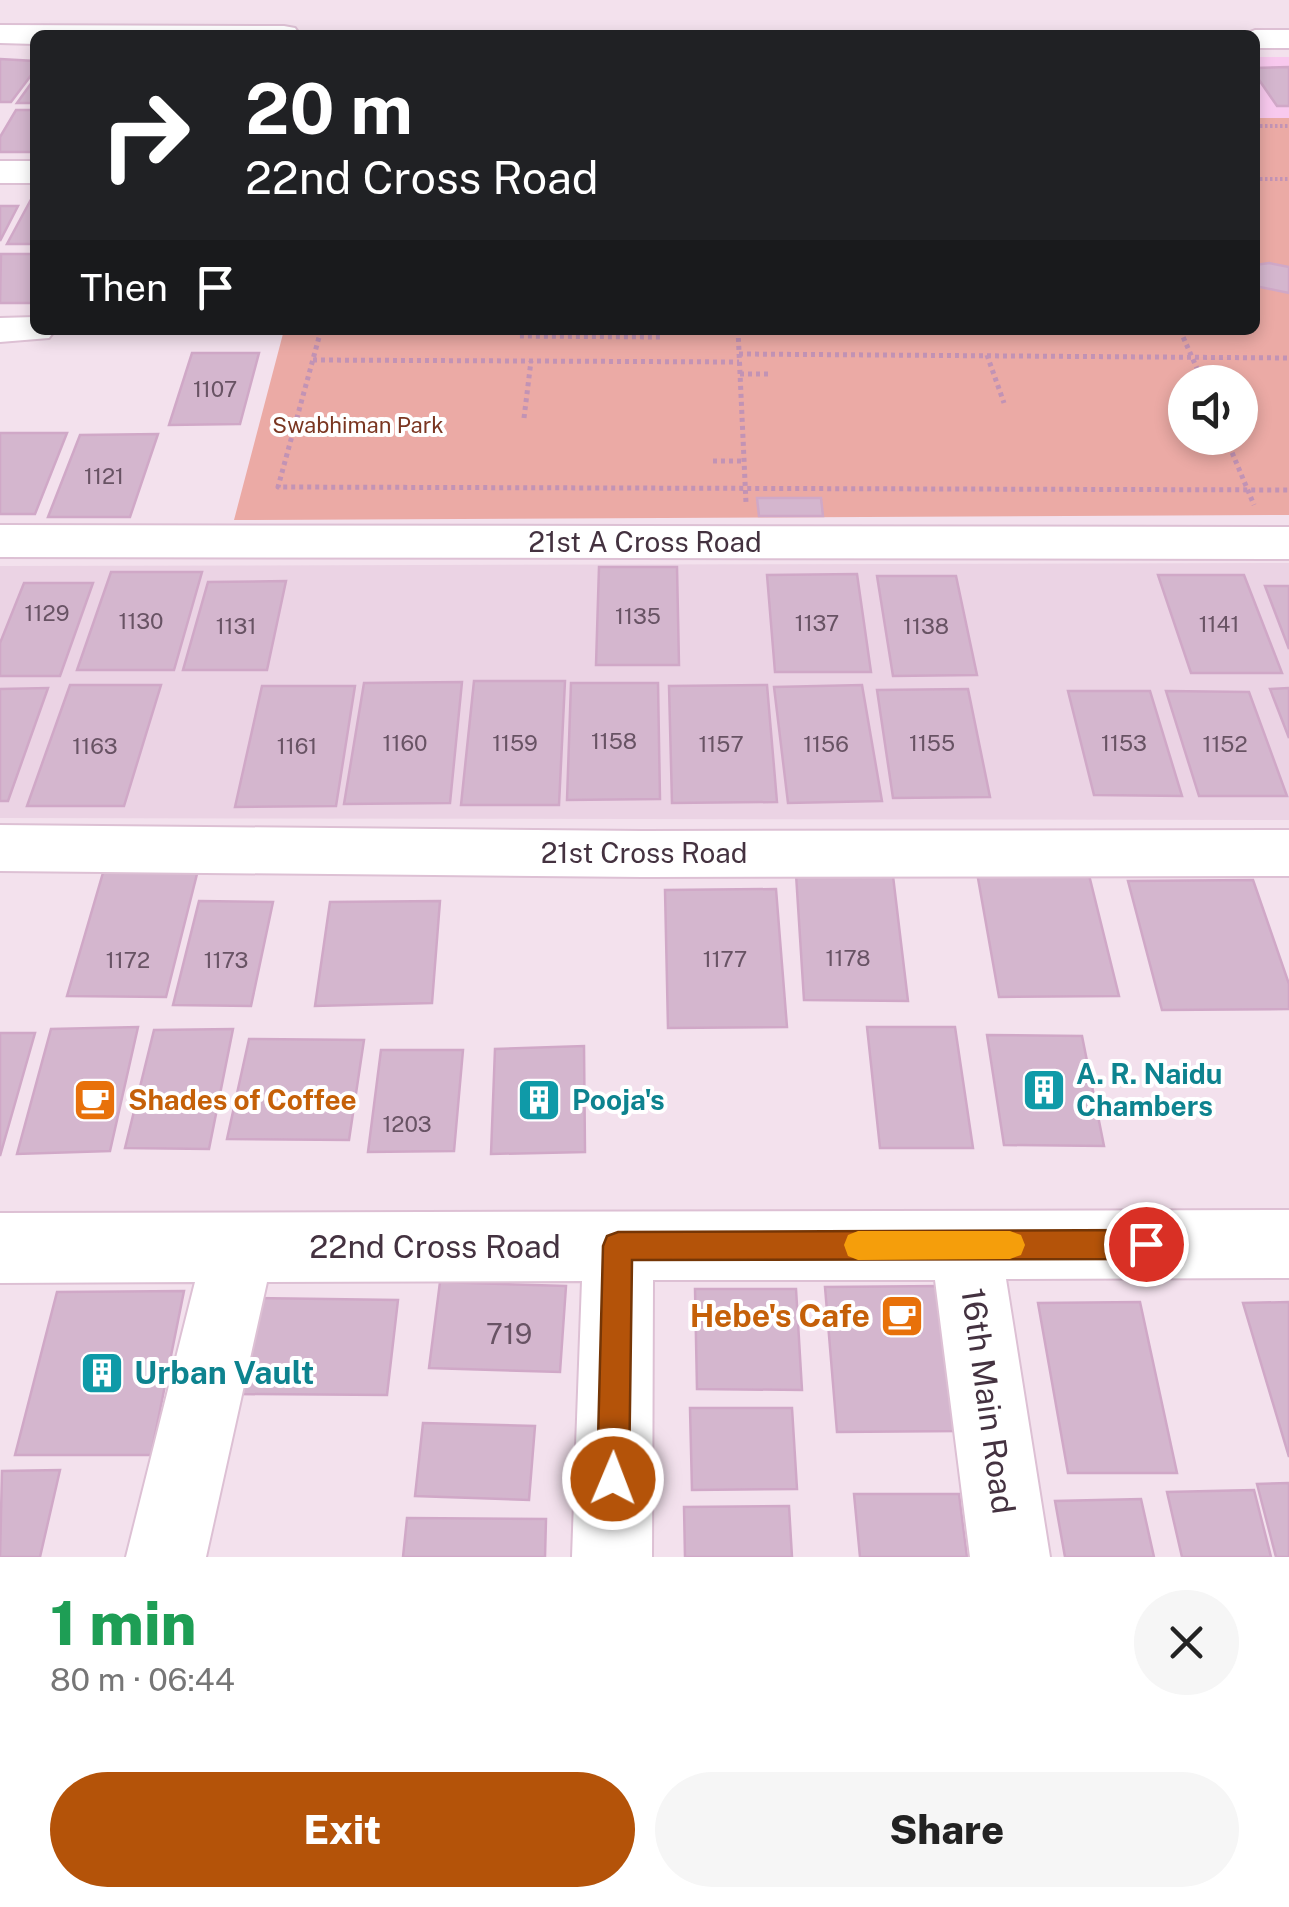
<!DOCTYPE html>
<meta charset="utf-8">
<style>
:root{--surface:#fff;--page:#f6f6f6;--text:#222;--muted:#767676;--accent:#b45309}
body{margin:0;font-family:"Public Sans",sans-serif;background:var(--page);color:var(--text);height:100vh;display:flex;flex-direction:column;font-size:38px;white-space:nowrap}
*{box-sizing:border-box;margin:0}
p{font-size:32px;color:var(--muted)}
.icon{flex:none;width:55px;height:55px;fill:none;stroke:currentColor;stroke-width:2;stroke-linecap:round;stroke-linejoin:round}
.map{position:relative;height:1557px;overflow:hidden}
.details{display:flex;flex-direction:column;background:var(--surface);flex:1}
.details>*{flex:none}
.banner{position:absolute;left:30px;top:30px;width:1230px;height:305px;border-radius:15px;box-shadow:0 5px 15px #0003;background:#202124;color:#fff;overflow:hidden}
.controls{position:absolute;left:1168px;top:365px;display:grid;gap:20px}
.controls a{display:grid;place-items:center;width:90px;height:90px;border-radius:50%;background:var(--surface);box-shadow:0 5px 15px #0003;font-size:50px}
.pin{position:absolute;display:grid;place-items:center;width:85px;height:85px;color:#fff;margin:-42px;border:5px solid #fff;border-radius:50%;box-shadow:0 2px 10px #0007}
.me{position:absolute;width:110px;margin:-55px;rotate:1deg;stroke-linejoin:round;filter:drop-shadow(0 0 8px #0008)}
.turn{display:flex;align-items:center;gap:35px;height:210px;padding:0 50px;font-size:45px}
.turn .icon{width:130px;height:130px;stroke-width:2.5}
.turn b{display:block;font-size:70px;line-height:85px}
.then{display:flex;align-items:center;height:95px;padding:0 50px;background:#0003;gap:20px;font-size:38px}
.round{display:grid;place-items:center;flex:none;width:105px;height:105px;border-radius:52px;background:var(--page)}
.summary{display:flex;align-items:center;justify-content:space-between;height:170px;padding:0 50px}
h1{font-size:60px;font-weight:800;line-height:75px;color:#1e9e55}
.primary-button{display:flex;gap:20px;margin-top:auto;padding:20px 50px}
.primary-button a{flex:1;height:115px;border-radius:60px;background:var(--accent);color:#fff;font-size:40px;font-weight:800;line-height:115px;text-align:center}
.primary-button a+a{background:var(--page);color:var(--text)}
.map>svg:first-child{display:block}
.residential{fill:#ebd3e4}
.commercial{fill:#f8c9ee}
.green{fill:#ebaaa5;fill-rule:evenodd}
.building{fill:#d4b6ce;stroke:#d0a8c7;stroke-width:2.5}
.lines{fill:none;stroke-linecap:round;stroke-linejoin:round}
.minor-casing{stroke:#ddc0d4;stroke-width:4}
.path-far1{stroke:#c293b5;stroke-width:4;stroke-dasharray:2.5 2.5;stroke-linecap:butt}
.path{stroke:#c293b5;stroke-width:5;stroke-dasharray:4 4;stroke-linecap:butt}
.minor{fill:#fff;fill-rule:evenodd}
.route{fill:#b45309;stroke:#753606;stroke-width:2.5}
.slow{fill:#f59e0b}
.labels{text-anchor:middle;stroke-width:8;stroke-linejoin:round;paint-order:stroke}
.number-label{font-size:22px;fill:#685364}
.far-park-label{font-size:22px;fill:#7a3621;stroke:#fff}
.street-label{font-size:28px;fill:#443240;stroke:#fff}
.culture-label{font-size:28px;font-weight:bold;fill:#0d838f;stroke:#fff;text-anchor:start}
.food-label{font-size:28px;font-weight:bold;fill:#c56008;stroke:#fff;text-anchor:start}
.near-number-label{font-size:28px;fill:#685364}
.near-street-label{font-size:32px;fill:#443240;stroke:#fff}
.near-food-label{font-size:32px;font-weight:bold;fill:#c56008;stroke:#fff;text-anchor:end}
.near-culture-label{font-size:32px;font-weight:bold;fill:#0d838f;stroke:#fff;text-anchor:start}
</style>
<div class="map">
<svg width="1289" height="1557" viewBox="0 0 1289 1557">
<rect width="100%" height="100%" fill="#f3e1ed"/>
<!-- residential -->
<path class="residential" d="M1289 563V820L0 818V566Z"/>
<!-- commercial -->
<path class="commercial" d="M1255 57H1289V118H1255Z"/>
<!-- green -->
<path class="green" d="M1255 118H1289V515L234 520 284 330H1255ZM1185 382H1240V438H1185Z"/>
<!-- building -->
<path class="building" d="M0 59 35 61V70L11 102H0Z
M1289 67V106H1277L1255 74V68Z
M35 78V103H17Z
M16 110H35V152H0V137Z
M35 192V244H7Z
M0 206H18L0 241Z
M1 254H35V303H0Z
M1269 263 1289 267V293L1255 286V265Z
M192 353H259L240 424 169 425Z
M0 433H67L35 514H0Z
M158 434 130 517H48L80 435Z
M757 498H821L823 516H759Z
M599 567H677L679 665H596Z
M111 572H202L174 670H77Z
M857 574 871 672H775L767 575Z
M1158 575H1244L1282 673H1191Z
M877 576H956L977 675 893 676Z
M286 581 267 670H183L208 582Z
M24 583H93L60 676H0V643Z
M1265 586H1289V649Z
M474 681H565L559 805H461Z
M462 682 450 803 344 804 364 683Z
M571 683H658L660 799 567 800Z
M70 685H161L124 806H27Z
M767 685 777 802 672 803 669 686Z
M862 685 882 801 788 803 774 687Z
M262 686H355L336 806 235 807Z
M48 688 8 801H0V689Z
M1289 688V738L1270 689Z
M968 689 990 797 893 798 877 690Z
M1068 691H1150L1182 796 1094 795Z
M1166 691 1249 692 1287 796H1199Z
M105 866H199L166 997 67 996Z
M976 867H1087L1119 996 999 997Z
M796 874 893 876 908 1001 804 1000Z
M1253 880 1289 984V1009L1162 1010 1128 881Z
M776 889 787 1027 668 1028 665 890Z
M199 901 273 902 251 1006 173 1005Z
M440 901 432 1003 315 1006 330 902Z
M138 1027 110 1151 17 1154 51 1029Z
M867 1027H955L973 1148H880Z
M233 1029 209 1149 125 1148 154 1030Z
M0 1033H35L0 1156Z
M987 1035 1082 1036 1104 1146 1004 1145Z
M249 1039 364 1040 349 1140 227 1139Z
M584 1046 585 1152 491 1154 495 1049Z
M381 1050H463L454 1151 368 1152Z
M440 1282 566 1286 560 1372 429 1368Z
M940 1286 960 1431 837 1432 825 1287Z
M695 1289H796L802 1390 697 1389Z
M184 1291 151 1455H15L57 1292Z
M254 1298 398 1300 387 1395 237 1394Z
M1140 1302 1177 1473H1068L1038 1303Z
M1289 1302V1457L1243 1303Z
M690 1408H792L797 1489 692 1490Z
M423 1423 535 1426 529 1500 415 1496Z
M60 1470 40 1557H0L2 1471Z
M1289 1483V1557H1276L1257 1484Z
M1254 1490 1271 1557H1182L1167 1492Z
M854 1494H959L967 1557H860Z
M1141 1499 1154 1557H1065L1055 1501Z
M789 1506 792 1557H685L684 1507Z
M407 1518 546 1519 545 1557H403Z"/>
<g class="lines">
<!-- minor casing -->
<g class="minor-casing">
<path id="minor" d="M0 25 284 26 295 28 300 35H35V44L0 43Z
M1255 30H1289V48H1255V35H1242Z
M0 161H35V183H0Z
M35 317V330H55L49 338 0 342V318Z
M0 525 1289 527V559L0 557Z
M0 825 643 831 1289 830V876L643 877 0 871Z
M1289 1210V1278L1006 1279 1050 1557H970L935 1280H653L652 1557H572L582 1281 267 1282 206 1557H126L195 1282 0 1283V1213Z"/>
</g>
<!-- path-far1 -->
<path class="path-far1" d="M1255 126H1289
M1255 179H1289"/>
<!-- path -->
<path class="path" d="M321 330 278 487 1289 490
M519 330 518 336 660 337V330
M738 330 746 503
M1180 330 1203 382
M739 354 1289 358
M987 355 1004 403
M313 360 739 362
M740 374H770
M524 418 531 361
M1226 438 1254 505
M713 461H743"/>
<!-- minor -->
<use href="#minor" class="minor"/>
</g>
<!-- route -->
<path class="route" d="M1146 1230 1156 1234 1160 1244 1156 1254 1146 1259 632 1260 629 1479 624 1491 613 1495 602 1491 597 1479 603 1246 607 1236 618 1232Z"/>
<!-- slow -->
<path class="slow" d="M858 1231H1010L1021 1235 1025 1245 1021 1255 1010 1259 858 1260 848 1256 844 1245 848 1235Z"/>
<!-- icons -->
<defs>
<g id="building-square" transform="scale(2.25)"><rect x="-9" y="-9" width="18" height="18" rx="4" fill="#0f9aa8" stroke="#fff"/><path d="M-4-6H4V6H1V3H-1V6H-4ZM-2.5-4.3h1.7v1.8h-1.7ZM.8-4.3h1.7v1.8H.8ZM-2.5-1h1.7V.8h-1.7ZM.8-1h1.7V.8H.8Z" fill="#fff"/></g>
<g id="cafe-square" transform="scale(2.25)"><rect x="-9" y="-9" width="18" height="18" rx="4" fill="#e8710a" stroke="#fff"/><path d="M-5.5-4.5H6V0H3Q3 3.5 0 3.5H-2.5Q-5.5 3.5-5.5 0ZM3-3.2v2h1.7v-2ZM-6 4.5H4V6H-6Z" fill="#fff"/></g>
</defs>
<g fill-rule="evenodd">
<use href="#building-square" x="1044" y="1090"/>
<use href="#cafe-square" x="95" y="1100"/>
<use href="#building-square" x="539" y="1100"/>
<use href="#cafe-square" x="902" y="1316"/>
<use href="#building-square" x="102" y="1373"/>
</g>
<g class="labels">
<!-- number labels -->
<g class="number-label">
<text x="215" y="397">1107</text>
<text x="104" y="484">1121</text>
<text x="47" y="621">1129</text>
<text x="638" y="624">1135</text>
<text x="141" y="629">1130</text>
<text x="817" y="631">1137</text>
<text x="1219" y="632">1141</text>
<text x="236" y="634">1131</text>
<text x="926" y="634">1138</text>
<text x="614" y="749">1158</text>
<text x="405" y="751">1160</text>
<text x="515" y="751">1159</text>
<text x="932" y="751">1155</text>
<text x="1124" y="751">1153</text>
<text x="721" y="752">1157</text>
<text x="826" y="752">1156</text>
<text x="1225" y="752">1152</text>
<text x="95" y="754">1163</text>
<text x="297" y="754">1161</text>
<text x="848" y="966">1178</text>
<text x="725" y="967">1177</text>
<text x="128" y="968">1172</text>
<text x="226" y="968">1173</text>
<text x="407" y="1132">1203</text>
</g>
<!-- far-park labels -->
<g class="far-park-label">
<text x="358" y="433">Swabhiman Park</text>
</g>
<!-- street labels -->
<g class="street-label">
<text x="645" y="552">21st A Cross Road</text>
<text x="644" y="863">21st Cross Road</text>
</g>
<!-- culture labels -->
<g class="culture-label">
<text x="1076" y="1084">A. R. Naidu<tspan x="1076" dy="32">Chambers</tspan></text>
<text x="572" y="1110">Pooja's</text>
</g>
<!-- food labels -->
<g class="food-label">
<text x="128" y="1110">Shades of Coffee</text>
</g>
<!-- near-number labels -->
<g class="near-number-label">
<text x="509" y="1344">719</text>
</g>
<!-- near-street labels -->
<g class="near-street-label">
<text x="435" y="1258">22nd Cross Road</text>
<text transform="translate(988 1401) rotate(82)" y="11">16th Main Road</text>
</g>
<!-- near-food labels -->
<g class="near-food-label">
<text x="870" y="1327">Hebe's Cafe</text>
</g>
<!-- near-culture labels -->
<g class="near-culture-label">
<text x="134" y="1384">Urban Vault</text>
</g>
</g>
</svg>
<div class="controls">
<a><svg class="icon" aria-label="sound" viewBox="0 0 24 24"><path d="M4 9h4l5-4v14l-5-4H4zM17 9q2 3 0 6"/></svg></a>
</div>
<div class="pin" style="left:1146px;top:1244px;background:#d93025"><svg class="icon" aria-label="arrive" viewBox="0 0 24 24"><path d="M6 21V4h12l-3 4 3 4H6"/></svg></div>
<svg class="me" style="left:613px;top:1479px" viewBox="-20 -20 40 40"><circle r="17" fill="#b45309" stroke="#fff" stroke-width="3"/><path d="M0-11L8 9 0 5-8 9z" fill="#fff"/></svg>
<div class="banner">
<div class="turn"><svg class="icon" aria-label="right" viewBox="0 0 24 24"><path d="M7 20v-9h11M14 6l5 5-5 5"/></svg><div><b>20 m</b>22nd Cross Road</div></div>
<div class="then">Then<svg class="icon" aria-label="arrive" viewBox="0 0 24 24"><path d="M6 21V4h12l-3 4 3 4H6"/></svg></div>
</div>
</div>
<section class="details">
<div class="summary"><div><h1>1 min</h1><p>80 m · 06:44</p></div><a class="round"><svg class="icon" aria-label="close" viewBox="0 0 24 24"><path d="M6 6l12 12M18 6L6 18"/></svg></a></div>
<div class="primary-button"><a>Exit</a><a>Share</a></div>
</section>
